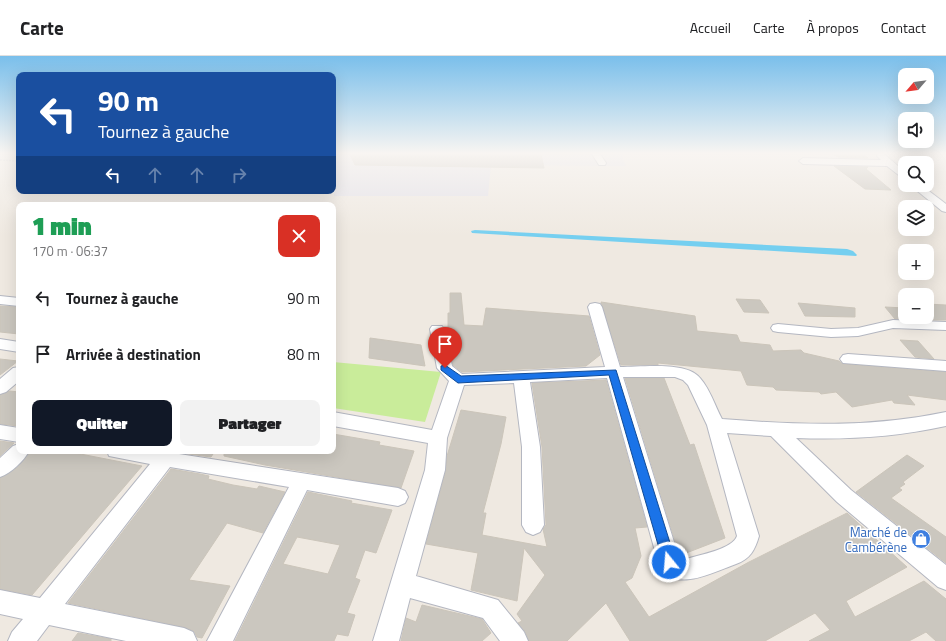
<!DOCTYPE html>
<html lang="fr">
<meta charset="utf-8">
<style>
:root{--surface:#fff;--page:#f2f2f2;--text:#202124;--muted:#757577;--line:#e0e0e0;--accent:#111827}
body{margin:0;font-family:"Titillium Web",sans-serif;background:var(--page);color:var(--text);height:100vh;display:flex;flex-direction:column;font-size:15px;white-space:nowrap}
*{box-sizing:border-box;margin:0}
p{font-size:13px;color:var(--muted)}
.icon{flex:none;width:22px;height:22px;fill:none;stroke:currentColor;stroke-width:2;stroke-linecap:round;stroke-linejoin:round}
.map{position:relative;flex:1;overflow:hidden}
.side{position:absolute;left:16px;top:146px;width:320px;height:252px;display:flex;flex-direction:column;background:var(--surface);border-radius:8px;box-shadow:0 4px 16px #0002}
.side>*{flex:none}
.top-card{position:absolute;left:16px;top:16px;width:320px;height:122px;border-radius:8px;box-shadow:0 4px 16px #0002;background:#1a4fa0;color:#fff;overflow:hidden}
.needle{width:26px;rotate:242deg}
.controls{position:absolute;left:898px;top:12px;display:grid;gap:8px}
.controls a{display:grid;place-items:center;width:36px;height:36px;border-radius:8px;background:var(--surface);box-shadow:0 4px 16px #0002;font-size:20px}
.pin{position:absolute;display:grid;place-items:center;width:34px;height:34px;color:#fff;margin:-41px -17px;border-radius:50% 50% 50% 0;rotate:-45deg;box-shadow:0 0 4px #0007}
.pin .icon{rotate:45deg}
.me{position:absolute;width:44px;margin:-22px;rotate:343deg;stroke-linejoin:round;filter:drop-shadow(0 0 3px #0008)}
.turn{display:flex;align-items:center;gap:14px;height:84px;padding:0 16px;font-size:18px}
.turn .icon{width:52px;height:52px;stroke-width:2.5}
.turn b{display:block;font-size:28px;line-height:34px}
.lanes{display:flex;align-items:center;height:38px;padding:0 16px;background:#0003;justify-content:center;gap:20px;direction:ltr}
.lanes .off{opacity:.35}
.round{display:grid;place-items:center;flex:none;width:42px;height:42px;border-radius:8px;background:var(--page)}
.head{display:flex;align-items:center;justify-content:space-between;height:68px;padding:0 16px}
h1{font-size:24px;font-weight:800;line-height:30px;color:#1e9e55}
.primary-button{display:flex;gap:8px;margin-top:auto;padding:8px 16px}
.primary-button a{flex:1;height:46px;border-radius:8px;background:var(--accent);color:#fff;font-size:16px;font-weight:800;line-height:46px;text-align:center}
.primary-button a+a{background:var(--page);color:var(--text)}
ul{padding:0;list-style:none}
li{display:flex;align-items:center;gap:12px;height:56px;padding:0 16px}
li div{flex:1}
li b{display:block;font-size:15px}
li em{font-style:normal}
header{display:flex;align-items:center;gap:24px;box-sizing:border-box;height:56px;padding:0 20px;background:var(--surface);border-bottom:1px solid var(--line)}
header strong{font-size:19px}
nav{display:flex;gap:22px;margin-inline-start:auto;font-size:14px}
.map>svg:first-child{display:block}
.industrial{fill:#e3e1e8}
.pitch{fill:#c9ec9a}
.water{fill:#75cff0}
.building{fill:#cbc7bf;stroke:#cbc5ba;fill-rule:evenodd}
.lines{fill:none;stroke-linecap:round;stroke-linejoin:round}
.minor-casing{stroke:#b4b7c1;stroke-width:2}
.path{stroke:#c9c9c9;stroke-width:1.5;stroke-dasharray:2 1;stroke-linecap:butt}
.minor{fill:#fff;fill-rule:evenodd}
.route{fill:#1a73e8;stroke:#114b97}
.labels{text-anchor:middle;stroke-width:3;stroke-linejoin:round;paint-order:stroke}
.near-shop-label{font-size:13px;fill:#366cbe;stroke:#fff;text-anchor:end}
</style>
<header>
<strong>Carte</strong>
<nav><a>Accueil</a><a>Carte</a><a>À propos</a><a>Contact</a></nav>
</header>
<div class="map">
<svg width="946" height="585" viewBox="0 0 946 585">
<rect width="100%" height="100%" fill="#efe9e1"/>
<!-- industrial -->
<path class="industrial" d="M333 98H621L626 110 491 109 488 140H334Z"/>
<!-- pitch -->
<path class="pitch" d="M333 306 441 316 425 366 333 352Z"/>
<!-- water -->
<path class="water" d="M475 174 847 193 853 195 857 199 856 200 472 177 471 175Z"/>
<!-- building -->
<path class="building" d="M350 98H541L544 112 355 109Z
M833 98H863L868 102 838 101Z
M834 110 868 111 866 113 891 134 865 133Z
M450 237H461L464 269 483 270 486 252 589 260 600 299 586 310 462 316 453 309 444 271H448V257H450Z
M736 243 760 244 769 257 744 256Z
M601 246 695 260 697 275 737 279 740 286 770 289 773 295 801 294 804 297 839 305 843 308 946 316V344L907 339 915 349 894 347 892 344 852 351 836 336 821 338 819 336 776 334 773 331 747 329 741 315 658 307V309H621Z
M798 247 855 252V261L805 260Z
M927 248 946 249V264H927Z
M0 250 19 251V278L0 276Z
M885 251 905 252V263H895Z
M370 282 421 289 425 310 369 302Z
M900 284 918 285 934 303 915 301Z
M0 303 18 305 0 319Z
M625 322H664L690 389 694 388 725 482 681 499 679 498Z
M606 324 647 471 635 472 641 500 632 522 625 526 649 561 749 506 847 457 907 511 846 545 855 561 924 525 946 543V585H936L926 576 909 585H809L830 574 815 557 765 585H630L606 547 567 585H529L525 575 518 567 522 565 517 558 545 519 524 492 517 545 471 534 478 497 426 488 446 414 447 400 461 354 506 361 501 388 483 457H486L482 479 547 491 543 473 546 469 542 391 532 327Z
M10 335 19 336V370L0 368V339Z
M333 378 380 386 379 389 414 395 401 432 265 409 224 400V395H333Z
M0 385 14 387 0 400Z
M30 395H65L142 410 32 539 0 533V422L18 411Z
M181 395H215L211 401 181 397Z
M907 399 924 410 903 426 905 428 899 432 902 434 891 442 946 481V507L856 436Z
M171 413 200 418 209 420 208 423 233 429 257 433 259 430 285 436 263 477 227 467 189 524 230 530 202 582 197 581 194 575 184 571 68 547Z
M308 436 352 445 351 447 392 454 376 497 365 494 355 522 360 524 347 557 355 559 348 580 337 578 334 585H235ZM297 481 340 489 328 518 283 508Z
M422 549 482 563 491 577 482 585H401L406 562 416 566Z
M78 577 111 583V585H72Z"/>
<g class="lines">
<!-- minor casing -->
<g class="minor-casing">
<path id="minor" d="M592 98H600L606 107 605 109H599Z
M878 98H884L905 116V124L887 110 803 108 799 105 803 102 881 104 877 100Z
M910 129H921L946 148V156L942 155Z
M0 240 19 242V250L0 248Z
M595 247 600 248 602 251 620 311C641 311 687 305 700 322 710 333 715 350 722 363 797 369 871 372 946 356V370C896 381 846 384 796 382L851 434 946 509V534L938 531 837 446 771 380 727 377 759 480C755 494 750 503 736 508 711 517 672 539 658 506L607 322 530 326 540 391 544 469 540 476 533 479 526 476 522 469V391L514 327 464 329 447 382 445 414 416 520 498 544 524 576 528 585H500L483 562 410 542 399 585H373L425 414 428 387 333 370V356L432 374 449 325 437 312 430 273 432 270H442L444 273 452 310 462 318 605 311 588 251 590 248ZM623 321H675L683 324 688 329 707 369 737 480C733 493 699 499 686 503L678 499Z
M893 264 946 266V274L893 272 858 280 831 281 778 276 773 275 771 272 773 269 778 268 831 273 858 272Z
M0 283 19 286V296L0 293Z
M848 298 946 305V315L843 307 840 303 843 299Z
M19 311V325L6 336 0 338V323L13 312Z
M0 369 19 372V386L0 383Z
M19 388V395H29C24 405 11 417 0 421V402L13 390Z
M107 395H180L179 398 398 432 405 435 408 441 405 447 398 450 307 434 233 585H207L289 431 170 411 65 548 184 572 193 576 197 585H126L49 569 37 585H8L12 576 23 563 0 558V534L40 542 150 408 109 400Z"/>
</g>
<!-- path -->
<path class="path" d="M0 104 19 105"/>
<!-- minor -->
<use href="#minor" class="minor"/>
</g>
<!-- sky -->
<linearGradient id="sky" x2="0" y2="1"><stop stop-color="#7abfeb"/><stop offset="0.54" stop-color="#f8f5f2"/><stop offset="1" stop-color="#f8f5f2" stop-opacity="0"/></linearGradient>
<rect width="946" height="180" fill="url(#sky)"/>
<!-- route -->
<path class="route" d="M445 309 461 320 616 314 676 506 674 511 669 513 664 511 663 506 609 319 458 327 441 314V310Z"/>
<!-- icons -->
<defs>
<g id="shop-disc" transform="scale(1)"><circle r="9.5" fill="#3f7fe0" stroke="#fff"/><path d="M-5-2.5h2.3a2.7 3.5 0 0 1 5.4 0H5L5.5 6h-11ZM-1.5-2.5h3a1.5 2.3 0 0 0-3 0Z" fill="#fff"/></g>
</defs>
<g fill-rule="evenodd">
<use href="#shop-disc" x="921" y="483"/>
</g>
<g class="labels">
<!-- near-shop labels -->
<g class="near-shop-label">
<text x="907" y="481">Marché de<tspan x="907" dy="15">Cambérène</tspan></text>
</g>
</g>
</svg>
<div class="controls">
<a><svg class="needle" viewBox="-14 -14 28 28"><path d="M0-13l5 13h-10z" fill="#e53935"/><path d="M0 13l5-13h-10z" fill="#757577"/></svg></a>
<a><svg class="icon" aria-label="sound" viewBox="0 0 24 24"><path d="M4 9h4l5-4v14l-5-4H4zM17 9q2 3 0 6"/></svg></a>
<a><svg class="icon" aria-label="search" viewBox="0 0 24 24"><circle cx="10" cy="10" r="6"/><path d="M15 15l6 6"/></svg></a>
<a><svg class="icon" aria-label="layers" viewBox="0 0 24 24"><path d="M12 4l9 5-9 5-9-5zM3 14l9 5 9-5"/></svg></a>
<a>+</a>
<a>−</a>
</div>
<div class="pin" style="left:445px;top:312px;background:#d93025"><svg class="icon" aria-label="arrive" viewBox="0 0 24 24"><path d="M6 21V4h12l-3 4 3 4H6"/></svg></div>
<svg class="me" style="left:669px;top:506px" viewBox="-20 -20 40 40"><circle r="17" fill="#1a73e8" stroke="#fff" stroke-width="3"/><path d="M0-11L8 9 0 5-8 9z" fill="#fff"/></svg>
<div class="top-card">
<div class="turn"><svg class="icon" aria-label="left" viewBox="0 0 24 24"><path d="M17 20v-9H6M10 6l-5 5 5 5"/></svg><div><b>90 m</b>Tournez à gauche</div></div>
<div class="lanes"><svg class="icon" aria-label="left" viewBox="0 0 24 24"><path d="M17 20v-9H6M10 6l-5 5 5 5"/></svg><svg class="icon off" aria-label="ahead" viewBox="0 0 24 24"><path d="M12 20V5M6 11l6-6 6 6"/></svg><svg class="icon off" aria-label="ahead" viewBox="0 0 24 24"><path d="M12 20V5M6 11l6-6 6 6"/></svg><svg class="icon off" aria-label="right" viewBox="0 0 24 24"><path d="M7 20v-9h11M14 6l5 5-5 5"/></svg></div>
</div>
<section class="side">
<div class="head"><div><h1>1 min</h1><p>170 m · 06:37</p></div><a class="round" style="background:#d93025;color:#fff"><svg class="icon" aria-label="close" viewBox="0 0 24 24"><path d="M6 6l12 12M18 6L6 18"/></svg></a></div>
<ul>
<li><svg class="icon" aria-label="left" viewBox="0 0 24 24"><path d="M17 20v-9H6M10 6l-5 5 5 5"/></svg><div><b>Tournez à gauche</b></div><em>90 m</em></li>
<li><svg class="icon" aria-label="arrive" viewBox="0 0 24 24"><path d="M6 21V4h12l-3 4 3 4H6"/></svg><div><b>Arrivée à destination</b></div><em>80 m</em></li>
</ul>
<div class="primary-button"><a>Quitter</a><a>Partager</a></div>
</section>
</div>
